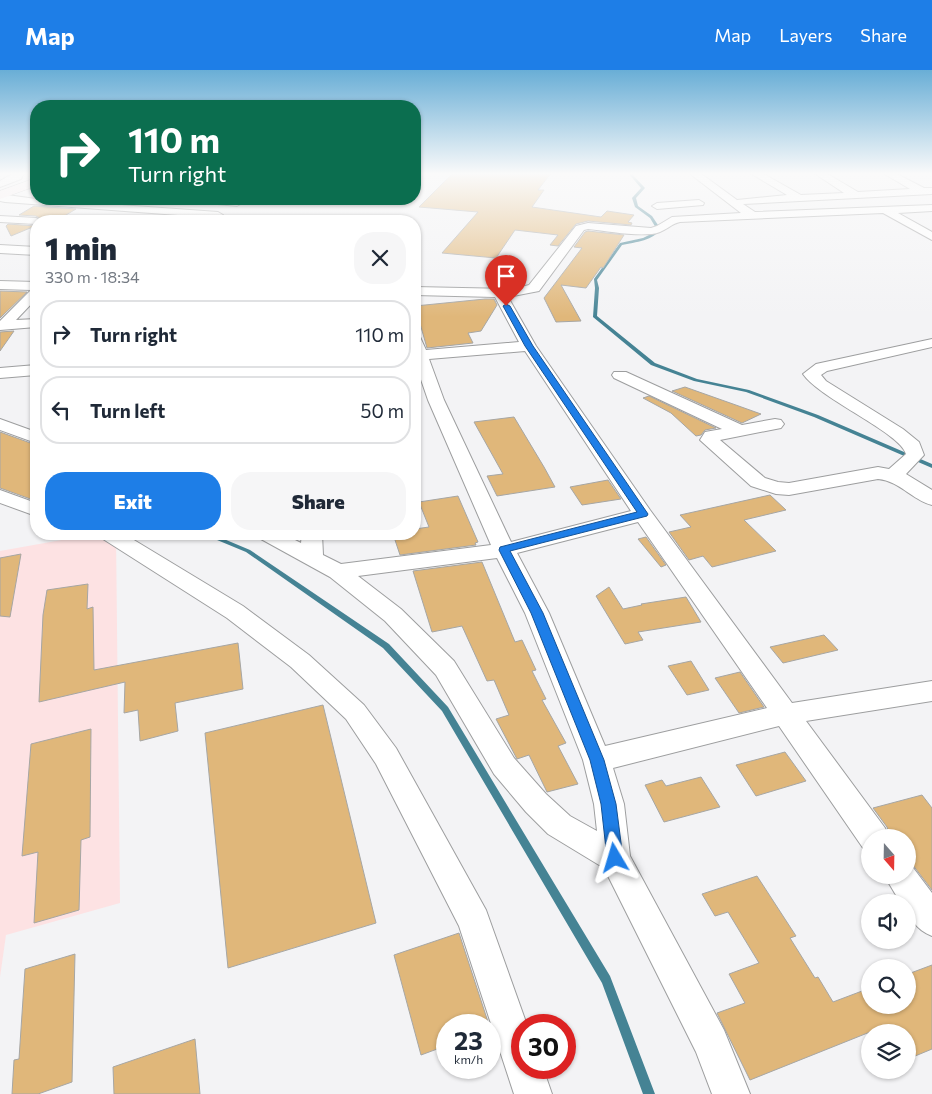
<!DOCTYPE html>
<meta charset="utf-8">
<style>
:root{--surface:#fff;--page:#f6f6f7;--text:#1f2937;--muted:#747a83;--line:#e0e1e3;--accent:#1e7ee7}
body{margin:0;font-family:Commissioner,sans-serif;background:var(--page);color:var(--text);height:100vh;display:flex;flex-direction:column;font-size:19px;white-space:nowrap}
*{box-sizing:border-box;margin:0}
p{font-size:16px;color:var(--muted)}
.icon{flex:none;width:28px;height:28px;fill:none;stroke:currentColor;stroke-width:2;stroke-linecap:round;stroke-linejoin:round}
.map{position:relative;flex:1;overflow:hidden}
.panel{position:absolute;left:30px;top:145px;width:391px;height:325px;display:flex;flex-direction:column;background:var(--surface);border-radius:20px;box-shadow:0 1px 4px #0004}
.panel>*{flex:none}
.banner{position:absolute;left:30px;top:30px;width:391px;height:105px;border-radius:20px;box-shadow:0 1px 4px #0004;background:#0b6e4f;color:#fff;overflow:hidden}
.needle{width:32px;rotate:160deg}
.fabs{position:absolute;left:861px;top:759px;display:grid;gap:10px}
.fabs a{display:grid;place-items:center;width:55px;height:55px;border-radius:50%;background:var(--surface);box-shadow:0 1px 4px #0004;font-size:25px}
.speed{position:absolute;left:436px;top:944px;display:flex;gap:10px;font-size:25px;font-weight:700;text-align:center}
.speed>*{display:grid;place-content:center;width:65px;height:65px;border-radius:50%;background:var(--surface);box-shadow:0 1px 4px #0004;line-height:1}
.speed small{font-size:12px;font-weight:400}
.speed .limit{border:8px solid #d22;background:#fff;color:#111}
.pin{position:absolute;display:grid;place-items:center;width:42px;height:42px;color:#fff;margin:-51px -21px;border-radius:50% 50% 50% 0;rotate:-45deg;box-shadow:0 0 5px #0007}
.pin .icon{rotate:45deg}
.me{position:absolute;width:55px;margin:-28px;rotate:353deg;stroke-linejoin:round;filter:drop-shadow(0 0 4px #0008)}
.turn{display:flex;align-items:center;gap:18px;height:105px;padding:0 15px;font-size:22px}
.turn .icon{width:65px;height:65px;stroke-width:2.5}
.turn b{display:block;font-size:35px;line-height:42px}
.round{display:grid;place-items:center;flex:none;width:52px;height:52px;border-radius:20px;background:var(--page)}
.summary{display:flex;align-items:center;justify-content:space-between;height:85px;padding:0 15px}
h1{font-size:30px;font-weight:800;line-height:38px}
.button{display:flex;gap:10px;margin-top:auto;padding:10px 15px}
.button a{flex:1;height:58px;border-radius:20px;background:var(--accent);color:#fff;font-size:20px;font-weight:800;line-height:58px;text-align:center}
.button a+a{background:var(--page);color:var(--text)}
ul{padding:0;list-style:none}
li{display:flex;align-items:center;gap:15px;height:68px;margin:0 10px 8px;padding:0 5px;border:2px solid var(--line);border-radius:20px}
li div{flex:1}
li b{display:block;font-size:19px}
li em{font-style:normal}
header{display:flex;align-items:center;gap:30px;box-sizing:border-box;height:70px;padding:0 25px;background:var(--accent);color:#fff}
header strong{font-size:24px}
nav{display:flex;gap:28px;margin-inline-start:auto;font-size:18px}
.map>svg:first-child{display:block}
.industrial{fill:#fde2e3}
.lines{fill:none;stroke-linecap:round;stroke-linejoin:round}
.stream{fill:#458394;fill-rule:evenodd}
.building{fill:#e0b77a;stroke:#a6a6a4}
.street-casing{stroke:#9d9e9f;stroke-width:2}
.secondary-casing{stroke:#9d9e9f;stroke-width:1}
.street{fill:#fff;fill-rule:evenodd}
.secondary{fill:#fbecee;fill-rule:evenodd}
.route{fill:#1e7ee7;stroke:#145296}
</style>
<header>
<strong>Map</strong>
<nav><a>Map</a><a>Layers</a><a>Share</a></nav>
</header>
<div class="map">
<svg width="932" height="1024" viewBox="0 0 932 1024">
<rect width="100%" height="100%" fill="#f3f3f5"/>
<!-- industrial -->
<path class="industrial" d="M95 464H116L120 833 6 865 0 907V481Z"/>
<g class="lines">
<!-- stream -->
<path class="stream" d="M628 103H631L645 118 636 128 638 136 652 146 660 158C655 171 635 172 622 175L597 210 599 218 597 246 655 293 697 309 749 320 818 345 932 394V398L814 347 746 322 694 311 651 295 593 247 595 218 594 209 620 173 643 168 655 162 656 158 650 148 635 137 632 128 641 118Z
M204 464H212L250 480 389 574 448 637 610 906 655 1024H643L602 913 442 641 383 578 246 482 205 465Z"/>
</g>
<!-- building -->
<path class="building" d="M453 103H551L538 120H544L532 137 601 147 607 141 634 145 628 152 632 153 631 155 588 151 576 154 558 176 550 175 558 165 515 160 496 188 442 183 478 142 419 137Z
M34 136 76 139 56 151H44L36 146 19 145Z
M8 154 35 156 11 166 6 156Z
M588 161 624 165 603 198 601 197 586 218 561 215 581 251 556 252 544 228 582 178 574 177 585 162Z
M0 221 27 222 0 248Z
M485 229H494L497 235 481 261 468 263 473 273 427 278 415 236Z
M14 261 0 281V262Z
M685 317 733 334 761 344 742 353 672 321Z
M649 326 716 358 705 360 701 365 696 366 671 343 643 328Z
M514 347 544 397 555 417 497 426 487 406 503 404 474 352Z
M0 362 36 375V431L0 418Z
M608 410 621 429 582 435 570 417Z
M770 425 786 440 744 450 776 481 712 497 703 486 689 490 669 462 691 457 680 445Z
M458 426 478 472 475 473 476 475 400 485 393 464H415V459L429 457 419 432Z
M646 467 666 495 661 497 638 469Z
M21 484 10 547 0 546V488Z
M482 492 515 572 522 570 536 600 532 601 546 629 542 630 566 673 558 676 578 714 547 722 529 685 517 689 496 649 509 645 494 610 487 611 462 556 432 562 413 501Z
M88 514 87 539 93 537 94 600 238 573 243 619 175 633 178 661 140 671 138 640 124 643 125 612 39 632 43 545 47 520Z
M609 517 623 539 642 535 641 534 686 527 701 552 638 562 643 570 625 574 596 526Z
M824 565 838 580 783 593 770 577Z
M691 591 709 620 687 625 668 596Z
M740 602 764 637 739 643 715 608Z
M323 635 376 853 228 898 205 663Z
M91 659 90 767 81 770 79 840 34 853 38 782 22 786 31 674Z
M785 682 806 711 756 726 736 695Z
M701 707 720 737 664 752 645 715 662 710 666 716Z
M922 725 932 738V820L912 794 908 791V768H891L887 757 873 738Z
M757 806 796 866 790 868 815 908 818 907 833 932 870 918V935H908V904L932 895V979L908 989V962H870L750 1010 717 943 745 933 729 904 759 893 728 842 715 846 702 824Z
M459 863 489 955H448V975L421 985 394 885Z
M75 884 72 1012 38 1024H12L14 990 19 989 25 899Z
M195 969 200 1024H114L113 997Z"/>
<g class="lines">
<!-- street casing -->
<g class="street-casing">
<path id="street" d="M14 103H24L21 109 0 117V111Z
M689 103H700L737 130 787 125 750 103H762L801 125 844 123 814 103H826L858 122 910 119 883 103H895L924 118H932V124L743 134 755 142 932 135V141L898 143 932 162V170L883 143 680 152C670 154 664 163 652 164 631 166 608 161 588 159L584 160 539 221 508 227 536 276 650 440 792 633 932 611V631L806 651 885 758 889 768H870V780L863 778 779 656 613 698 624 734 630 786 724 960 750 1024H712L696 982 604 798 548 764 526 742 494 704 436 605 385 551 330 507 261 469 258 464H283L301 473 302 464H322L323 485 341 494 491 475 428 330 415 292V266L420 267 426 280 519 272 495 227 415 225V217L514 219 529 215 576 156 588 153 651 158 657 156 672 147 741 143ZM525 281 631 441 511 472 444 330 429 289ZM638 452 767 638 605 676 549 543 517 483ZM497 488 525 543 583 690 594 734 597 761 570 746 546 724 514 688 454 591 401 539 358 506Z
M0 124 36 129 218 142 223 145 218 148 5 132 0 131Z
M193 129 241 131 242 133 237 136 198 132Z
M699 130 704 133 703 135 657 139 652 136 657 133Z
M0 146 36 148 42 151H36V154L0 152Z
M0 175 36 177V185L0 183Z
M0 211 36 212V229L16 250 36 249V257L0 260V251L31 220 0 219Z
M932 269V277L827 301 821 305 826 311 903 359 919 372 924 385 906 404 932 420V435C912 430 900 411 878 409L789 425 776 424 751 416 700 370 705 362 722 359 614 308 612 305 614 302H626L742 355 775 349 781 350 784 354 781 358 720 370 765 408 778 412 789 413 878 397 889 399 906 384C901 363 820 329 803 304L816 294Z
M36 295V305L0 308V298Z
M0 349 36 362V373L0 360Z
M0 420 36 433V446L0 433Z
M100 464H124L243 536 309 585 364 635 396 678 486 840 527 955H522V998H543L552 1024H514L459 856 376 694 346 649 291 597 227 548 103 469Z
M908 793 911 795 932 823V866C917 860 908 849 908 832H900L884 805H908Z"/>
</g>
<!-- secondary casing -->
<g class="secondary-casing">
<path id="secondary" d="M36 108V116L0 129V121Z"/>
</g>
<!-- street -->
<use href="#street" class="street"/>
<!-- secondary -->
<use href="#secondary" class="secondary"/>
</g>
<!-- sky -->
<linearGradient id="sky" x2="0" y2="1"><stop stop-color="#69aed6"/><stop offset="0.42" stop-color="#fafafa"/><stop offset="1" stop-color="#fafafa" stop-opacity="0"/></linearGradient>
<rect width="932" height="247" fill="url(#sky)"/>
<!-- route -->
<path class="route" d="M506 234 510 236 533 276 648 444 647 446 510 481 543 543 604 690 616 734 623 788 621 793 615 796 610 793 607 788 601 734 590 690 531 543 499 480 500 477 637 442 525 276 503 236Z"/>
</svg>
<div class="fabs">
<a><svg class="needle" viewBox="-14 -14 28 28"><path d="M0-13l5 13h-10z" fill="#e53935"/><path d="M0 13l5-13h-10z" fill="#747a83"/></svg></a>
<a><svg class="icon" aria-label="sound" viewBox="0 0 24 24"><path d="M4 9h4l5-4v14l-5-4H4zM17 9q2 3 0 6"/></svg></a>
<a><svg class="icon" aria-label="search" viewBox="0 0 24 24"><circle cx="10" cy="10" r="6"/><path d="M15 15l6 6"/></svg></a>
<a><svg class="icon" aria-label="layers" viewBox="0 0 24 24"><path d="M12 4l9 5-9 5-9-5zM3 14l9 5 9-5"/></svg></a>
</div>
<div class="speed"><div>23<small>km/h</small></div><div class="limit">30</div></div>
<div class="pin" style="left:506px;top:236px;background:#d93025"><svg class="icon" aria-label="arrive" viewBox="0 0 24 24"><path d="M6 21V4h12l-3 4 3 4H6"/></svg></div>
<svg class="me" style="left:615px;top:788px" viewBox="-20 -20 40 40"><path d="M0-17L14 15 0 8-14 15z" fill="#1e7ee7" stroke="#fff" stroke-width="4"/></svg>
<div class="banner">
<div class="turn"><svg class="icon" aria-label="right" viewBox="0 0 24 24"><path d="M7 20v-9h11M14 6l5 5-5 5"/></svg><div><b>110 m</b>Turn right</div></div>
</div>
<section class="panel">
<div class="summary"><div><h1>1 min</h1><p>330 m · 18:34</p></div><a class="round"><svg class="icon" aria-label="close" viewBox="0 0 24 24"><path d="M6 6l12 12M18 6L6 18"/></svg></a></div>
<ul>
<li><svg class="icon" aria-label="right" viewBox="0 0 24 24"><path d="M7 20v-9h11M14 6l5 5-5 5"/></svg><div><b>Turn right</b></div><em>110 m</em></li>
<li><svg class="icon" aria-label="left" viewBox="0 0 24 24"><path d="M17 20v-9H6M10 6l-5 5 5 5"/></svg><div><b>Turn left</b></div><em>50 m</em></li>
</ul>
<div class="button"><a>Exit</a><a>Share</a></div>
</section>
</div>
